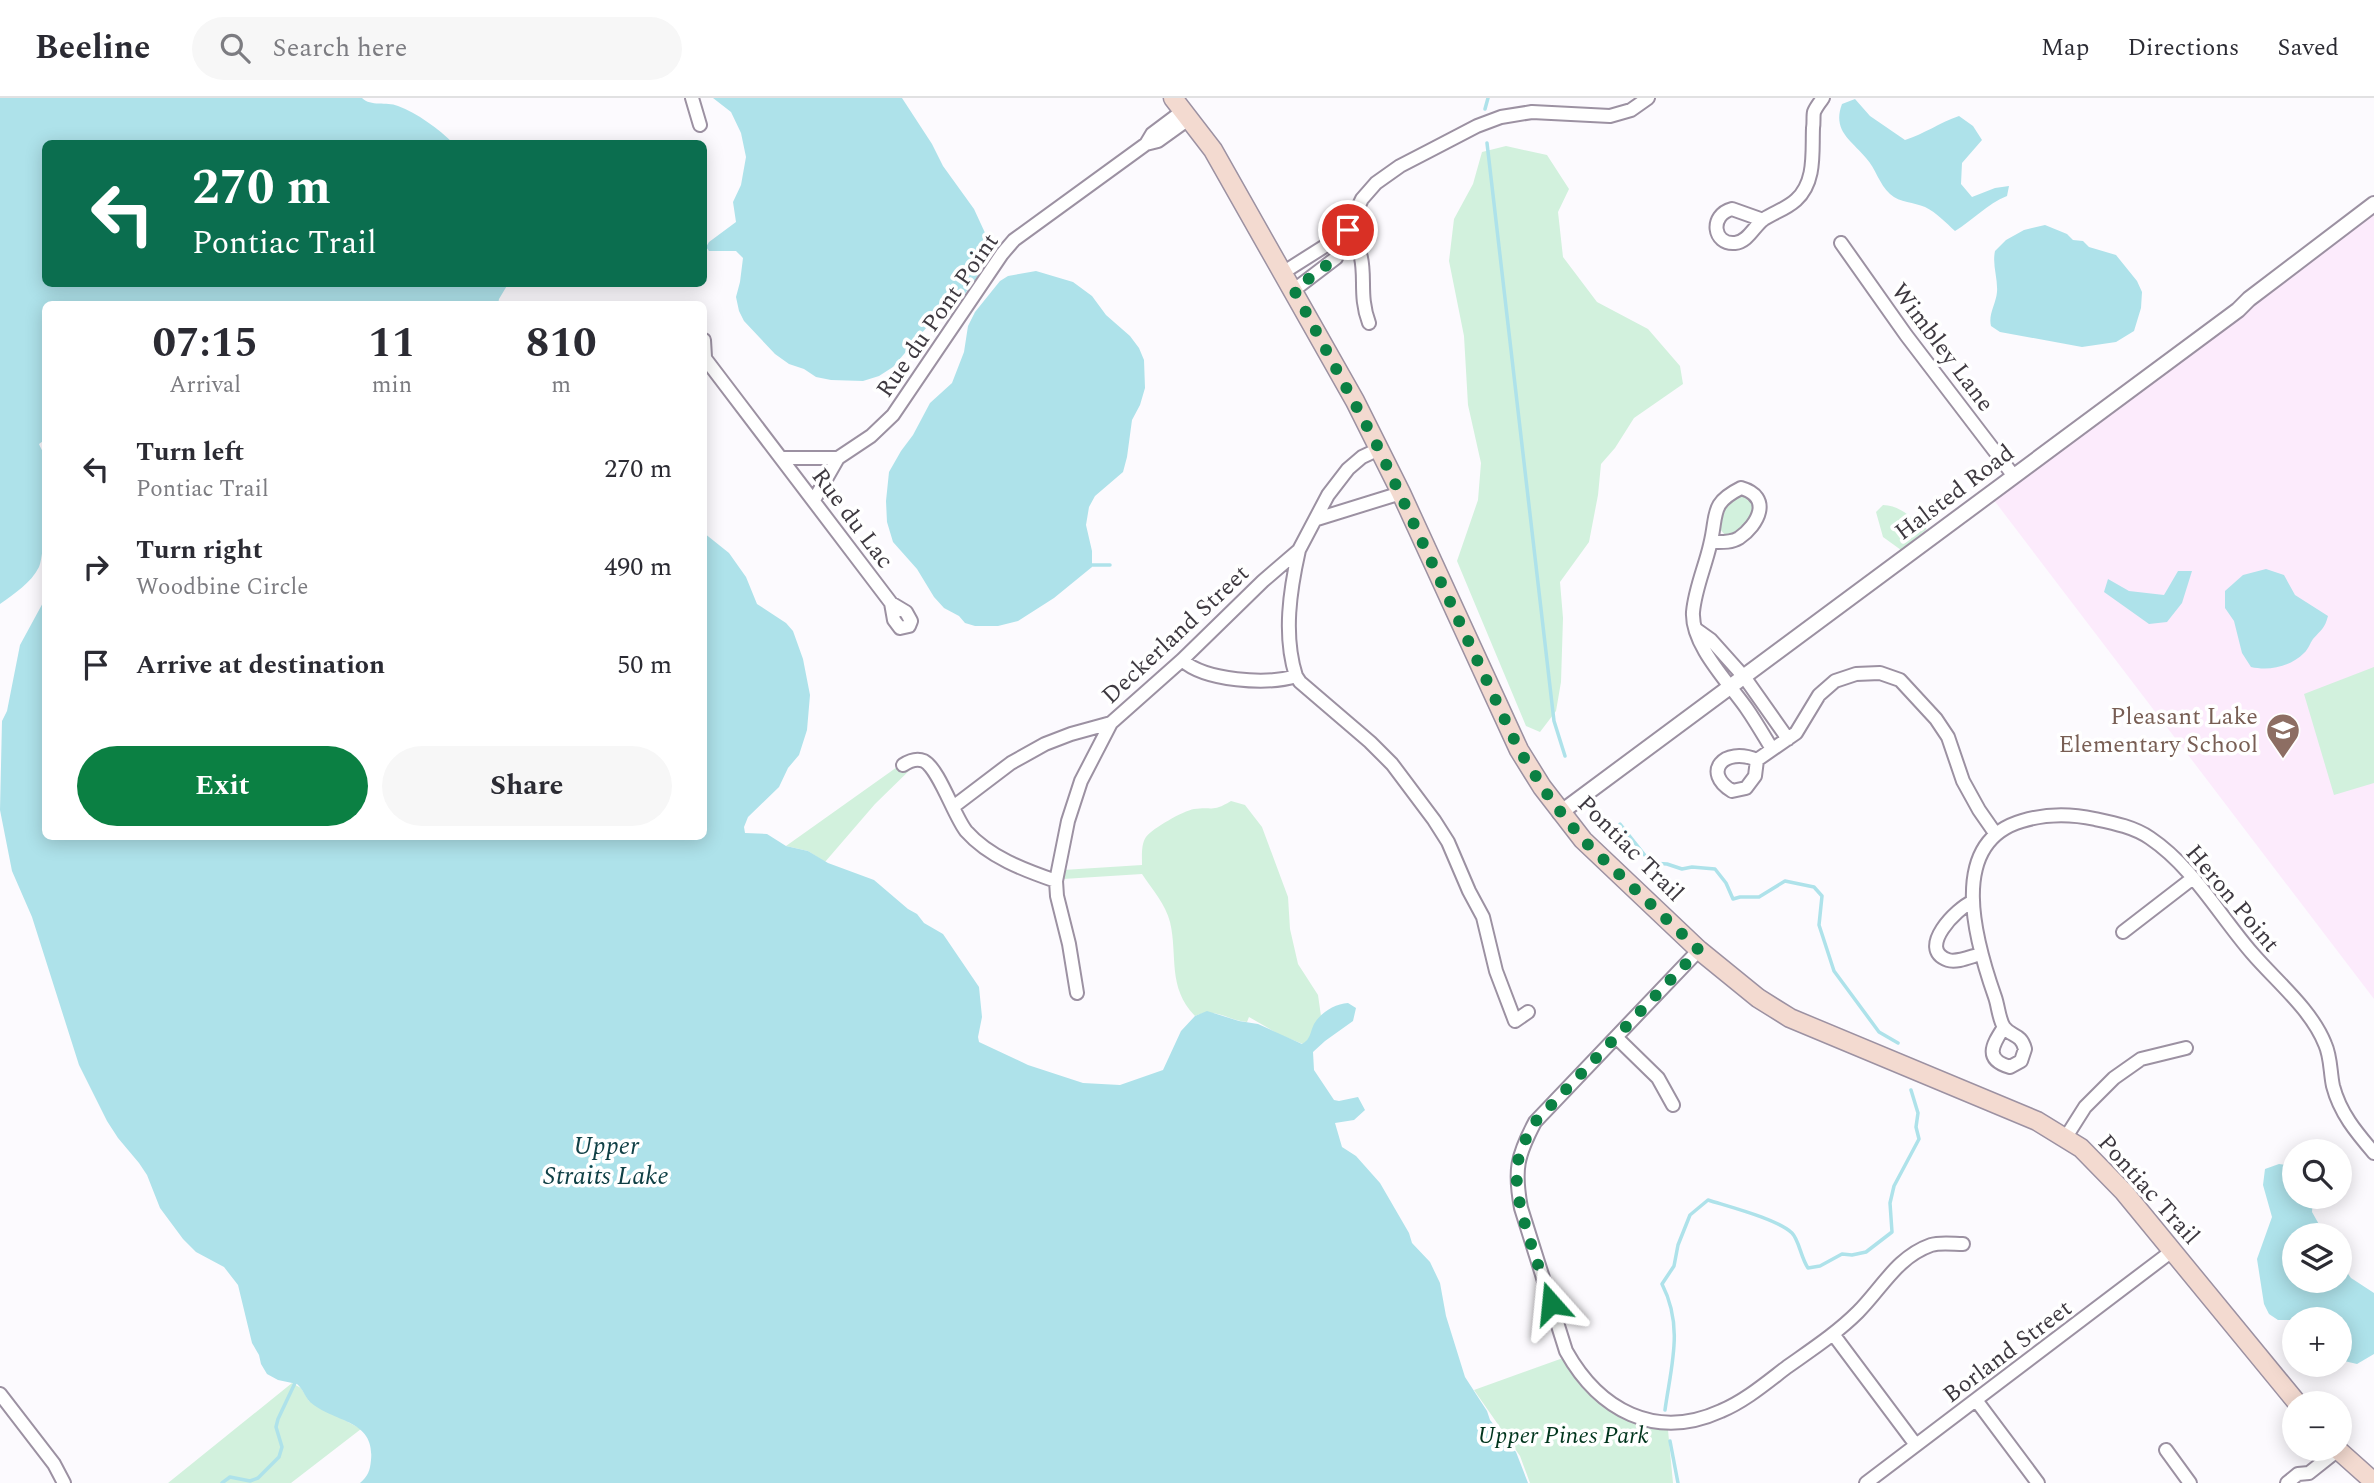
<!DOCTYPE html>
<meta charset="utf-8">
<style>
:root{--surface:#fff;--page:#f7f7f7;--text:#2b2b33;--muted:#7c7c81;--line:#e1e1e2;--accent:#0b8043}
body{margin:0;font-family:Spectral,serif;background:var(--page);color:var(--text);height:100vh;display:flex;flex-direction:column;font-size:26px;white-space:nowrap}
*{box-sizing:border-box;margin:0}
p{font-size:23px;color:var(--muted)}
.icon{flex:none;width:38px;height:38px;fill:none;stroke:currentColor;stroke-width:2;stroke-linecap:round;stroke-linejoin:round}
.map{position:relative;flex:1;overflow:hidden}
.panel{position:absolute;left:42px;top:203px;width:665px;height:539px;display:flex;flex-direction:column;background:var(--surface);border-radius:10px;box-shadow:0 4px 18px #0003}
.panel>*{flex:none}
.top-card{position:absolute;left:42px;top:42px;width:665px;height:147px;border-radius:10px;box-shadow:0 4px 18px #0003;background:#0b6e4f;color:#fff;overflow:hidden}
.tools{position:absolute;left:2282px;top:1041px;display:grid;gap:14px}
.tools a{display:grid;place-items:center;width:70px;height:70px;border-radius:50%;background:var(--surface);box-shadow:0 4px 18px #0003;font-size:35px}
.pin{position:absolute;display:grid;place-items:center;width:60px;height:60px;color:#fff;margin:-30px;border:4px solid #fff;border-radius:50%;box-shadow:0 2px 7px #0007}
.me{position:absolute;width:77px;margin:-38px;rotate:342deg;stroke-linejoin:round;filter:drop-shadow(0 0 5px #0008)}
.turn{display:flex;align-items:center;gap:24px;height:147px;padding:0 35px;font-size:32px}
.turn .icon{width:91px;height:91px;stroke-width:2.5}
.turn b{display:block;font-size:49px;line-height:60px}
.eta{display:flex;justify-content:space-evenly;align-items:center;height:119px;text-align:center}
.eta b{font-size:42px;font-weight:700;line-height:49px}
.cta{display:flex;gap:14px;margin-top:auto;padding:14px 35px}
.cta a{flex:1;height:80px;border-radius:42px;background:var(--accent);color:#fff;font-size:28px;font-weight:700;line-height:80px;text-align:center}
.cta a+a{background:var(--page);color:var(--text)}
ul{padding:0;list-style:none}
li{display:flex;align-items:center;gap:21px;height:98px;padding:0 35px}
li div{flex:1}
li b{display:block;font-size:26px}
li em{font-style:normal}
header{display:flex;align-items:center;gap:42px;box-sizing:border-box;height:98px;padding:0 35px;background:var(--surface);border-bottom:2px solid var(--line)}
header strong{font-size:33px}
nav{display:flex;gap:38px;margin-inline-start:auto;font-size:24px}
.search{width:490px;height:63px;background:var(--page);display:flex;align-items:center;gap:18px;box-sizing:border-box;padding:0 24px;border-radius:38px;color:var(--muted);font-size:26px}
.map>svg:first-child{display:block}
.education{fill:#fcebfc}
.green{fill:#d2f1dd}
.water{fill:#aee2ea}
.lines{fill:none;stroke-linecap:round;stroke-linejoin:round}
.stream{stroke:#aee2ea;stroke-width:3.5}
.minor-casing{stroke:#9c91a2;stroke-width:16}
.tertiary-casing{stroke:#9c91a2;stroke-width:18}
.secondary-casing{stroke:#9c91a2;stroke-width:21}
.minor{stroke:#fff;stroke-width:12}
.tertiary{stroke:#fff;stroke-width:14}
.secondary{stroke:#f3dad0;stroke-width:18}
.route{stroke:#0b8043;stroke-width:12;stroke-dasharray:0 21.6}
.labels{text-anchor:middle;stroke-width:7;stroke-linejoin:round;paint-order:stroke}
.street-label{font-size:24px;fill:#3e3940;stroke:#fff}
.education-label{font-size:24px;fill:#785e54;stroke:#fff;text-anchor:end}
.park-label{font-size:24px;font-style:italic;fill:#01351d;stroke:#fff}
.water-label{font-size:26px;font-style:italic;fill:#104046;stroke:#fff}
</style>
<header>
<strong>Beeline</strong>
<div class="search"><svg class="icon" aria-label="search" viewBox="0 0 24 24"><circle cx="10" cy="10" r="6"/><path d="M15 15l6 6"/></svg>Search here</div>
<nav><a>Map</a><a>Directions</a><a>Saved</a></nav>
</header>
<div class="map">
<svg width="2374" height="1385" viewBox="0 0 2374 1385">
<rect width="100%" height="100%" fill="#fcfafe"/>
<!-- education -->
<path class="education" d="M2374 107V901L1990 397Z"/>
<!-- green -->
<path class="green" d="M1506 48 1547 57 1569 91 1558 114 1563 159 1597 204 1648 231 1680 268 1683 286 1634 320 1615 350 1601 366 1598 397 1589 444 1560 484 1563 520 1561 584 1556 613 1540 634 1526 628 1457 463 1478 402 1481 365 1468 307 1464 238 1449 163 1454 121 1473 86 1482 54Z
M1738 398 1748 399C1760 415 1746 424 1736 436L1725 437 1719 430C1722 414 1724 406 1738 398Z
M1883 407C1903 408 1912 422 1927 431L1901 452 1883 439 1876 414Z
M2374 569V685L2334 697 2304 596Z
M914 657 918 664 875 706 825 764 808 753 786 748Z
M1231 703 1245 707 1262 729 1288 799 1290 831 1298 866 1318 897 1321 918C1314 926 1312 941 1303 946L1280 937 1249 919 1247 924C1226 922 1216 909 1195 918 1167 889 1178 858 1170 824 1166 807 1152 791 1142 776L1063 781V772L1142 767C1142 758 1141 746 1146 739 1153 730 1183 713 1194 711 1214 708 1211 715 1231 703Z
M1563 1260C1586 1306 1619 1323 1668 1332L1673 1385H1530L1520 1358 1474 1292Z
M292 1285 301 1290 309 1303 361 1331 291 1385H168Z"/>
<!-- water -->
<path class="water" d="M0 0H362C371 9 386 3 398 8 417 15 439 31 453 45L46 46V186H508L499 201 498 206H46V341L39 346C41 351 45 356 45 361 48 377 45 457 39 469 31 485 14 496 0 506Z
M713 0H902L932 46 943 68 974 111 986 137V149L982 166 977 179 959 204 943 210 893 269 879 278 863 283 831 282 816 279 804 271 789 266 775 256 744 223 739 213 736 199 740 184 743 160 736 153H709L706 149 709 144 736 124 733 104 741 87 746 59 741 35 731 14Z
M1855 1 1870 18 1905 42C1924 36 1939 25 1959 18L1973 28 1982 42 1962 65 1961 86 1972 99 1995 90 2009 88 2007 98C1987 106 1973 122 1955 133 1946 125 1936 114 1925 109 1914 104 1900 105 1890 96 1879 86 1876 71 1866 60 1851 42 1832 33 1842 6Z
M2045 127 2067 136 2073 142 2083 143 2089 149 2116 157 2137 183 2142 194 2141 210 2134 233 2116 244 2082 249 2000 234 1991 228C1988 216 1996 206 1997 194 1998 180 1992 167 1995 153L2006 142 2024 132Z
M1036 173 1073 184 1092 198 1106 217 1130 238 1139 250 1144 262 1145 290 1140 307 1132 322 1127 359 1123 374 1095 398 1089 409 1086 427 1092 453V469L1054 500 1018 523 998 528H975L965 525 959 518 944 510 934 499 917 471 893 444 887 424 886 403 889 374 901 353 913 337 930 305 952 285 964 254 968 228 975 214 1000 183 1008 178Z
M704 435 729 455 746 479 757 506 786 525 793 533 803 561 810 597 807 632 799 657 788 670 779 689 748 719 744 729 745 735 767 736 786 748 808 753 828 765 874 782 908 811 917 816 924 825 943 836 979 889 982 919 978 939 979 944 1028 967 1083 985 1120 987 1163 972 1181 933 1195 918 1207 913 1239 923 1258 926 1302 946C1311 941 1310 934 1314 926 1321 914 1335 906 1348 905L1356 910 1353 923 1325 943 1313 954 1314 972 1334 1002 1339 1003 1358 999 1365 1012 1354 1022 1335 1025 1342 1049 1356 1058 1380 1085 1409 1135 1412 1145 1430 1164 1440 1185 1446 1218 1465 1279 1487 1313 1490 1322 1516 1354 1528 1385H360C368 1378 370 1373 371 1362 375 1321 334 1325 310 1304 305 1299 303 1291 297 1286L278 1282 267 1276 261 1266 259 1257 252 1245 238 1187 224 1169 196 1154 183 1141 160 1110 147 1077 139 1065 118 1040 107 1023 79 967 32 819 12 773 0 712 2 623 7 613 20 547 45 501 46 738H704Z
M2266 471 2284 477 2295 497 2328 518C2325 530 2321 532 2313 541 2310 545 2308 552 2304 555 2290 569 2269 573 2251 569L2242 555 2234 523 2225 510V493L2243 477Z
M2178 473H2192L2182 505 2167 524 2149 526 2104 494 2108 481 2129 493 2164 497Z
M2279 1066 2294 1068V1099H2313L2312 1114 2325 1137 2294 1138V1183H2340V1165L2351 1180 2374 1195V1256L2357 1266 2340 1262V1222H2278L2269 1216 2264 1206 2257 1161 2272 1119 2263 1087 2265 1071Z"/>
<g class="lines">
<!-- stream -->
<path class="stream" d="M1485 11 1488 0
M1487 45 1554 623 1565 658
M1092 467H1110
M1620 726 1651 765 1667 766 1682 771 1692 769 1715 771 1726 785 1733 801 1740 799H1759L1785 783 1814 789 1822 798 1819 827 1834 873 1879 934 1898 945
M1665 1312C1671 1268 1684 1229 1662 1186L1674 1168 1678 1147 1690 1117 1708 1102C1730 1109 1777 1121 1792 1135 1799 1142 1801 1160 1808 1170L1820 1168 1842 1156 1852 1157 1866 1154 1892 1134 1890 1105 1894 1088 1919 1041 1916 1029 1918 1015 1911 992
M1670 1343 1678 1385
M222 1385 230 1379 250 1383 258 1380 279 1359 282 1349 276 1329 278 1321 295 1285"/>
<!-- minor casing -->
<g class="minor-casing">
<path id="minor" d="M692 0 700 27
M1184 12 1152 36 1146 46 1158 43 1190 20
M1763 122 1732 111C1709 117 1713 147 1735 145 1748 144 1754 128 1764 121 1775 114 1786 111 1796 102 1816 84 1812 54 1813 30 1814 25 1813 18 1814 14 1816 9 1820 4 1823 0
M1347 132C1374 165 1355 188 1369 225
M1841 145 1906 237 2013 377
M1284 174 1325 148 1342 143
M1294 192 1336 160 1342 143 1362 101 1376 85 1400 68 1429 53 1477 28 1501 19 1532 14 1610 18 1631 12 1648 0
M704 242 705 259
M704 259 891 505 906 514 911 523 909 528 900 530 894 522 891 505
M782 360H838
M814 402 838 360 871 338 893 317 1002 156 1014 142 1146 46
M1317 421 1401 395
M1711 444C1720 444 1731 445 1739 440 1758 427 1773 399 1741 390 1709 406 1718 416 1710 447 1705 469 1695 491 1693 514 1691 547 1729 585 1747 611 1756 624 1764 638 1772 651
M1299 452C1290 492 1283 537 1296 578L1300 584 1370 644 1392 666 1434 722 1448 744 1469 793 1483 819 1496 873 1515 923 1528 914
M1697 532 1711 542 1745 580 1788 641
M1182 562C1205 583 1267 587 1296 578
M1757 662 1755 678 1746 690 1732 693C1702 675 1723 648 1757 662L1796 635 1819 597 1835 583 1856 576 1880 575 1900 582 1936 621 1948 639 1963 683 1979 712 1995 735
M903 667C909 663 917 660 924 663 939 671 954 718 966 733 989 759 1024 772 1056 783
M953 709 1011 665 1045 646 1071 636 1111 625 1182 562 1263 483 1299 452 1328 397 1348 371 1362 359 1379 351
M1972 804C1957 810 1916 851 1948 862 1957 865 1972 858 1981 856
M2123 834 2193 780
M1699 852 1535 1024C1517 1058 1514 1072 1521 1110L1566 1253C1599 1312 1655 1343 1721 1313 1745 1303 1766 1285 1787 1269 1811 1252 1837 1235 1858 1214 1882 1190 1897 1159 1931 1147 1940 1144 1954 1146 1963 1146
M1077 895 1069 846 1057 798 1056 783 1068 723 1081 683 1111 625
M2004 929C1994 945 1982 961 2010 969L2021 963 2025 951C2021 935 2011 939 2004 929 1999 922 1998 907 1995 899 1976 845 1946 745 2022 723 2045 716 2071 716 2095 721 2114 725 2134 729 2150 740 2193 769 2219 817 2252 855 2276 883 2311 911 2325 946 2331 959 2330 974 2333 988 2340 1015 2356 1034 2374 1055
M1617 940 1658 980 1673 1007
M2066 1039 2085 1009 2114 980 2141 961 2186 950
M1833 1236 1916 1347
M0 1296 54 1366 64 1385
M1976 1302 2038 1385
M2166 1352 2190 1385
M1866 1385 2172 1153
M2287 1385 2298 1376 2309 1375 2338 1352"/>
</g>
<!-- tertiary casing -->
<g class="tertiary-casing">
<path id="tertiary" d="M1560 715 2238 212 2249 201 2374 106"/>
</g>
<!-- secondary casing -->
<g class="secondary-casing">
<path id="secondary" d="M1173 0 1213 52 1355 303 1401 395 1519 652 1542 689 1583 742 1699 852 1758 900 1790 920 2037 1023 2081 1050 2124 1094 2298 1306
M2337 1351 2374 1384"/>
</g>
<!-- minor -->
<use href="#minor" class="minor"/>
<!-- tertiary -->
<use href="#tertiary" class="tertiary"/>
<!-- secondary -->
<use href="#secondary" class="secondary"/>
</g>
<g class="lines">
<!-- route -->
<path class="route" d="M1348 132 1336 160 1294 192 1379 351 1519 652 1551 702 1583 742 1699 852 1535 1024C1528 1037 1520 1050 1518 1064 1510 1101 1540 1168 1551 1205"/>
</g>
<!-- icons -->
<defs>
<g id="school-pin" transform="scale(1.75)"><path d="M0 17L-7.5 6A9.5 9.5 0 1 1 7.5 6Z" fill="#8d6e63" stroke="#fff"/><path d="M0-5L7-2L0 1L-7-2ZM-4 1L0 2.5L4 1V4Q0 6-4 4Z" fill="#fff"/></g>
</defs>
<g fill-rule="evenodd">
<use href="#school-pin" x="2283" y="632"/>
</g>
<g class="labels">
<!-- street labels -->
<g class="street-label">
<text transform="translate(937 217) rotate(-55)" y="8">Rue du Pont Point</text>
<text transform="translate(1943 249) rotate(53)" y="8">Wimbley Lane</text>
<text transform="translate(1954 394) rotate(-37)" y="8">Halsted Road</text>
<text transform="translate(853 420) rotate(53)" y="8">Rue du Lac</text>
<text transform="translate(1175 536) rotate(-43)" y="8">Deckerland Street</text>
<text transform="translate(1631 750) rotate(45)" y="8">Pontiac Trail</text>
<text transform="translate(2233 800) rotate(50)" y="8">Heron Point</text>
<text transform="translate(2149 1091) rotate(48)" y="8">Pontiac Trail</text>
<text transform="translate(2007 1253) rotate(-37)" y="8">Borland Street</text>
</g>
<!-- education labels -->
<g class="education-label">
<text x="2258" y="626">Pleasant Lake<tspan x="2258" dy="28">Elementary School</tspan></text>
</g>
<!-- park labels -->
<g class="park-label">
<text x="1563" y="1345">Upper Pines Park</text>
</g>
<!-- water labels -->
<g class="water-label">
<text x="606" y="1056">Upper<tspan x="606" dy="30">Straits Lake</tspan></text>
</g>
</g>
</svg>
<div class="tools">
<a><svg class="icon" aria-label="search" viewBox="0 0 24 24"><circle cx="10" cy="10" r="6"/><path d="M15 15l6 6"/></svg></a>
<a><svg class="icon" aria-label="layers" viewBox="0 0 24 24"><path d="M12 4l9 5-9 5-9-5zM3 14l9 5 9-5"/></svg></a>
<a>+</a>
<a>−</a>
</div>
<div class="pin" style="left:1348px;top:132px;background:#d93025"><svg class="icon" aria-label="arrive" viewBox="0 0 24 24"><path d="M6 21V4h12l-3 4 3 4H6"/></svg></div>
<svg class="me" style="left:1551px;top:1205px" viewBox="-20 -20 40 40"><path d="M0-17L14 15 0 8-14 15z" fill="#0b8043" stroke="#fff" stroke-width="4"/></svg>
<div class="top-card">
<div class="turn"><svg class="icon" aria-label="left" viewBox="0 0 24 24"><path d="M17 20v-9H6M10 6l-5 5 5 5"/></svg><div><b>270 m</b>Pontiac Trail</div></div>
</div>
<section class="panel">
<div class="eta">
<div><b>07:15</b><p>Arrival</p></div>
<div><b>11</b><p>min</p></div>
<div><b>810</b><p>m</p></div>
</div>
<ul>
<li><svg class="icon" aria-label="left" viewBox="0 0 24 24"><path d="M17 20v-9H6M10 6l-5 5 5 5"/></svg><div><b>Turn left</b><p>Pontiac Trail</p></div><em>270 m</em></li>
<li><svg class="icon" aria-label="right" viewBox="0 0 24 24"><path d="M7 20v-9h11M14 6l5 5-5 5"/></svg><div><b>Turn right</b><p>Woodbine Circle</p></div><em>490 m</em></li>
<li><svg class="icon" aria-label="arrive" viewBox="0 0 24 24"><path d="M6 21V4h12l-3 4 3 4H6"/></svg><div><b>Arrive at destination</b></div><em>50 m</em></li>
</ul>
<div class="cta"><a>Exit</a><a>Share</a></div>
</section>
</div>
